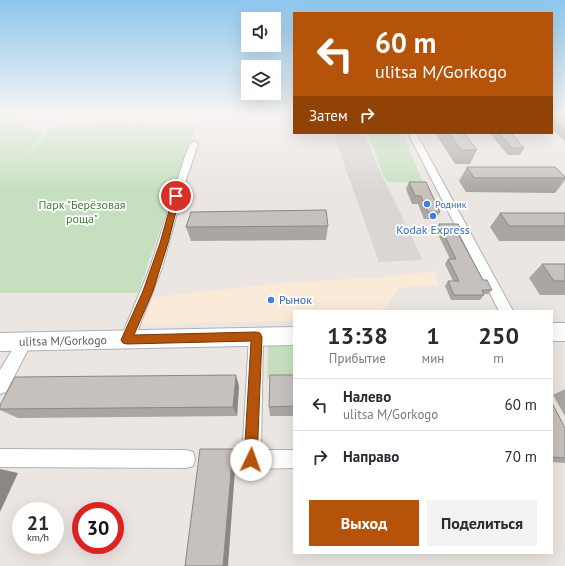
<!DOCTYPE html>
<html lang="ru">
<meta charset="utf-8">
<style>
:root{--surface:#fff;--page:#f2f2f3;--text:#2b2b33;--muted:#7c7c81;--line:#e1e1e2;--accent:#b45309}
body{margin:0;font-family:"PT Sans",sans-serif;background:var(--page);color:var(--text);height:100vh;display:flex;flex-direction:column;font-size:15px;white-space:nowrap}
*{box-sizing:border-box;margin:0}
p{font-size:13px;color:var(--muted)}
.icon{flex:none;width:22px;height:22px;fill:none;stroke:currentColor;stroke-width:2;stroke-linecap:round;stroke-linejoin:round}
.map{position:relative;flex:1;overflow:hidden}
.details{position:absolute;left:293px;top:310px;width:260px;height:244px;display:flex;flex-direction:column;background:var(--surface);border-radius:0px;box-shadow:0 4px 16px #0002}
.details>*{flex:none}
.hud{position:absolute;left:293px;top:12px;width:260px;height:122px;border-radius:0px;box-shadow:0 4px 16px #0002;background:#b45309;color:#fff;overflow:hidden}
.tools{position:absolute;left:241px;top:12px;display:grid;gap:8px}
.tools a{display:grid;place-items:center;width:40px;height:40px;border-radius:0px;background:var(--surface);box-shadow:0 4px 16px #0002;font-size:20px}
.speed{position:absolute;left:12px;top:502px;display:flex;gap:8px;font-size:20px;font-weight:700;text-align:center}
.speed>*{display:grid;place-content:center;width:52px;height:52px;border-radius:50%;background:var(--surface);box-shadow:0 4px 16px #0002;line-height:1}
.speed small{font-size:10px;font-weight:400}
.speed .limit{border:6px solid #d22;background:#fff;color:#111}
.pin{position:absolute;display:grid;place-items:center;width:34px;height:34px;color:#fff;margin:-17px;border:2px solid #fff;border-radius:50%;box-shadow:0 1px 4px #0007}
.me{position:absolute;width:44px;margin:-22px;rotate:3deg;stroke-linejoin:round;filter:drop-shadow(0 0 3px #0008)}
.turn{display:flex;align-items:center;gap:14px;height:84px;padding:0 16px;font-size:18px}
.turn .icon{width:52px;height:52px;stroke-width:2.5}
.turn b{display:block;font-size:28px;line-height:34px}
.then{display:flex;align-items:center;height:38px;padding:0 16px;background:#0003;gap:8px;font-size:15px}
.eta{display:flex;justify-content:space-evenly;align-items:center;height:68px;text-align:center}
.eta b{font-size:24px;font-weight:700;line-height:28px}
.cta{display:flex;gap:8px;margin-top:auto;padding:8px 16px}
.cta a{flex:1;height:46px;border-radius:0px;background:var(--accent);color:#fff;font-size:16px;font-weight:700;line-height:46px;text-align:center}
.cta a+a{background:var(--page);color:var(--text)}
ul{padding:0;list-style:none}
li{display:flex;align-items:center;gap:12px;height:52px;padding:0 16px;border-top:1px solid var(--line)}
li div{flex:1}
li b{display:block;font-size:15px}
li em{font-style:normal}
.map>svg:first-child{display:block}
.commercial{fill:#faead7}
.industrial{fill:#d9d6d3}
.green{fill:#c6e0bf}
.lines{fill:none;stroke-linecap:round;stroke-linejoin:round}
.street-casing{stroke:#aeb2b5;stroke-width:2}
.secondary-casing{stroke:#adb2b5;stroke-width:2}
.street{fill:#fff;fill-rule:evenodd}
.secondary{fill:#fff;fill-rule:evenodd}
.wall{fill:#aaa6a3}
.shaded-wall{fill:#8b8784}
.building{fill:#c6c1bd;stroke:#8b8784}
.route{fill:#b45309;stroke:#753606}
.shop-dot{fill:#3f7fe0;stroke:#fff;stroke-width:1.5}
.labels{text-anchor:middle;stroke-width:3.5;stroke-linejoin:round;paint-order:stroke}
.far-shop-label{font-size:10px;fill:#366cbe;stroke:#fff;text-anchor:start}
.park-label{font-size:12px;fill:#457d3b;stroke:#fff}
.shop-label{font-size:12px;fill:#366cbe;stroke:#fff}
.street-label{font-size:12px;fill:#595e60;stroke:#fff}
</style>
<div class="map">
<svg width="565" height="566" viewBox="0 0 565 566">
<rect width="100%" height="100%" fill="#ebe6e1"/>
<!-- commercial -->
<path class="commercial" d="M435 271 439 285 398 288 389 304 382 311H294V321L142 324 153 297 280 283 386 277Z"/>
<!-- industrial -->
<path class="industrial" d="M333 133H364L377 165 423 260 379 262Z"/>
<!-- green -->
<path class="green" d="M0 113H19L10 120 20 125 44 133 22 160 53 127 196 126 138 293H0Z
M142 113H294V115L140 116Z
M368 133H402L423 182H388L384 177Z
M268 344H294V379H267Z"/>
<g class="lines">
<!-- street casing -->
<g class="street-casing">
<path id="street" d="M408 133H416L513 311H499Z
M194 141 198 144 186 180 162 268 134 340 132 345 127 347 122 345 120 340 150 268 185 156 190 144Z
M256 330 261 332 263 337 261 450H294V468L251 469 244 467 242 460 249 337 251 332Z
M25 335 30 337 32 342 6 392 0 394V370L20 337Z
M0 449 186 450 193 452 195 459 193 466 186 468 0 467Z"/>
</g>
<!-- secondary casing -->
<g class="secondary-casing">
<path id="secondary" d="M552 323H565V341H552Z
M294 327V345L0 351V333Z"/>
</g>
<!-- street -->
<use href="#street" class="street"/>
<!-- secondary -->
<use href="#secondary" class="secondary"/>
</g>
<!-- wall -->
<path class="wall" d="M552 113H565V141L552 130Z
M435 133H464L477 150 470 164H455Z
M490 133H511L524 148 520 155H508L490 134Z
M467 167 565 177V180L555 193 466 192 459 181Z
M409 182 440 212 436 219H424L418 204H412L406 189Z
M500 213H565V241H499L490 227Z
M439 224 463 233 460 238 483 280 492 290 488 294H484V295L480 300H451L445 286 448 281H453L445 264 448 259H450L436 230Z
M328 226 326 240 191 241 186 227Z
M542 264H565V295H540L529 278Z
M294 375V416H270L269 407Z
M239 386 237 416 18 418 0 410V405Z
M565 389V416L553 395Z
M552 403 565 428V463L552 462Z"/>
<!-- shaded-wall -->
<path class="shaded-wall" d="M236 375 239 386 237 416 233 407Z
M233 449 236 456 228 566H223Z
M0 469 18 473 0 512Z"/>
<!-- building -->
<path class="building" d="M552 113H565V130L552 119Z
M449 133H464L477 150H461Z
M499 133H511L524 148H512Z
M467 167H555L565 177V178H474Z
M409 182H426L440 212H428L421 196H415Z
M326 210 328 226 186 227 191 212Z
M500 213H565V226H509Z
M439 224H458L463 233 458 234 483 280H487L492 290H482L484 295H454L448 281H459L448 259H456Z
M542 264H565V281H554Z
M236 375 233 407 0 409V405L15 377Z
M270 375H294V406L269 407Z
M552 403 565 428V458L552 457Z
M200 449H233L223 566H185Z"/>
<!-- sky -->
<linearGradient id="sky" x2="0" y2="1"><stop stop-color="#8dc7ee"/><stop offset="0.59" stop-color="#f6f4f2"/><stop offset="1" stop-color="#f6f4f2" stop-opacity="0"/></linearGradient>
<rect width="565" height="192" fill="url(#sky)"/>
<!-- route -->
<path class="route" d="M176 194 180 196 168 243 153 291 134 335 256 332 260 333 262 337 257 460 255 465 251 467 246 465 244 460 251 341 127 344 123 343 121 340 143 291 160 243 173 196Z"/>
<!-- markers -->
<g class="shop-dot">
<circle cx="427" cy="204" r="4"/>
<circle cx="433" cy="216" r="4"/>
<circle cx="271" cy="300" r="4"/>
</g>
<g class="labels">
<!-- far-shop labels -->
<g class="far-shop-label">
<text x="435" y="208">Родник</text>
</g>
<!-- park labels -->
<g class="park-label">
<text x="82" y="209">Парк "Берёзовая<tspan x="82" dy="14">роща"</tspan></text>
</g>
<!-- shop labels -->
<g class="shop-label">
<text x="433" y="234">Kodak Express</text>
<text x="279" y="304" text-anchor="start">Рынок</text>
</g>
<!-- street labels -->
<g class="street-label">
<text transform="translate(63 341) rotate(-1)" y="4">ulitsa M/Gorkogo</text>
</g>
</g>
</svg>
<div class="tools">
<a><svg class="icon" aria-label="sound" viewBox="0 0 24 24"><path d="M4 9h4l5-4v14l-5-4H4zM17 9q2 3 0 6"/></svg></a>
<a><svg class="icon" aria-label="layers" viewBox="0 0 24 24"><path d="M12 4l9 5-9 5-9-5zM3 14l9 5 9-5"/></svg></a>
</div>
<div class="speed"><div>21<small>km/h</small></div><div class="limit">30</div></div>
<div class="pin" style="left:176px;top:196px;background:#d93025"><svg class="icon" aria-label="arrive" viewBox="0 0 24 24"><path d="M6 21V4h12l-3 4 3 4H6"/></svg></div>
<svg class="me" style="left:251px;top:460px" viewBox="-20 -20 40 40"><circle r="19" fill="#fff"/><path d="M0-13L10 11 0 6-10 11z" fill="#b45309"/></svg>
<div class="hud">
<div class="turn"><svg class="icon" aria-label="left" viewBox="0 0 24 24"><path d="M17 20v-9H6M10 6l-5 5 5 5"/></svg><div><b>60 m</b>ulitsa M/Gorkogo</div></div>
<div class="then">Затем<svg class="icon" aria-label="right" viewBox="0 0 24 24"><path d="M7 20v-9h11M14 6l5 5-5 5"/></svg></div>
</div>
<section class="details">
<div class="eta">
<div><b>13:38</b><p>Прибытие</p></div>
<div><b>1</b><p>мин</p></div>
<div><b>250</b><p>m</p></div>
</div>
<ul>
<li><svg class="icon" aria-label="left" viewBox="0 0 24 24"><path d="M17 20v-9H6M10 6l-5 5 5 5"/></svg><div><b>Налево</b><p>ulitsa M/Gorkogo</p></div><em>60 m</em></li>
<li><svg class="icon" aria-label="right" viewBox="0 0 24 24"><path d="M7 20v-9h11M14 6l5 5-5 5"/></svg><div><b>Направо</b></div><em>70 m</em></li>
</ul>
<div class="cta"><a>Выход</a><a>Поделиться</a></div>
</section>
</div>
